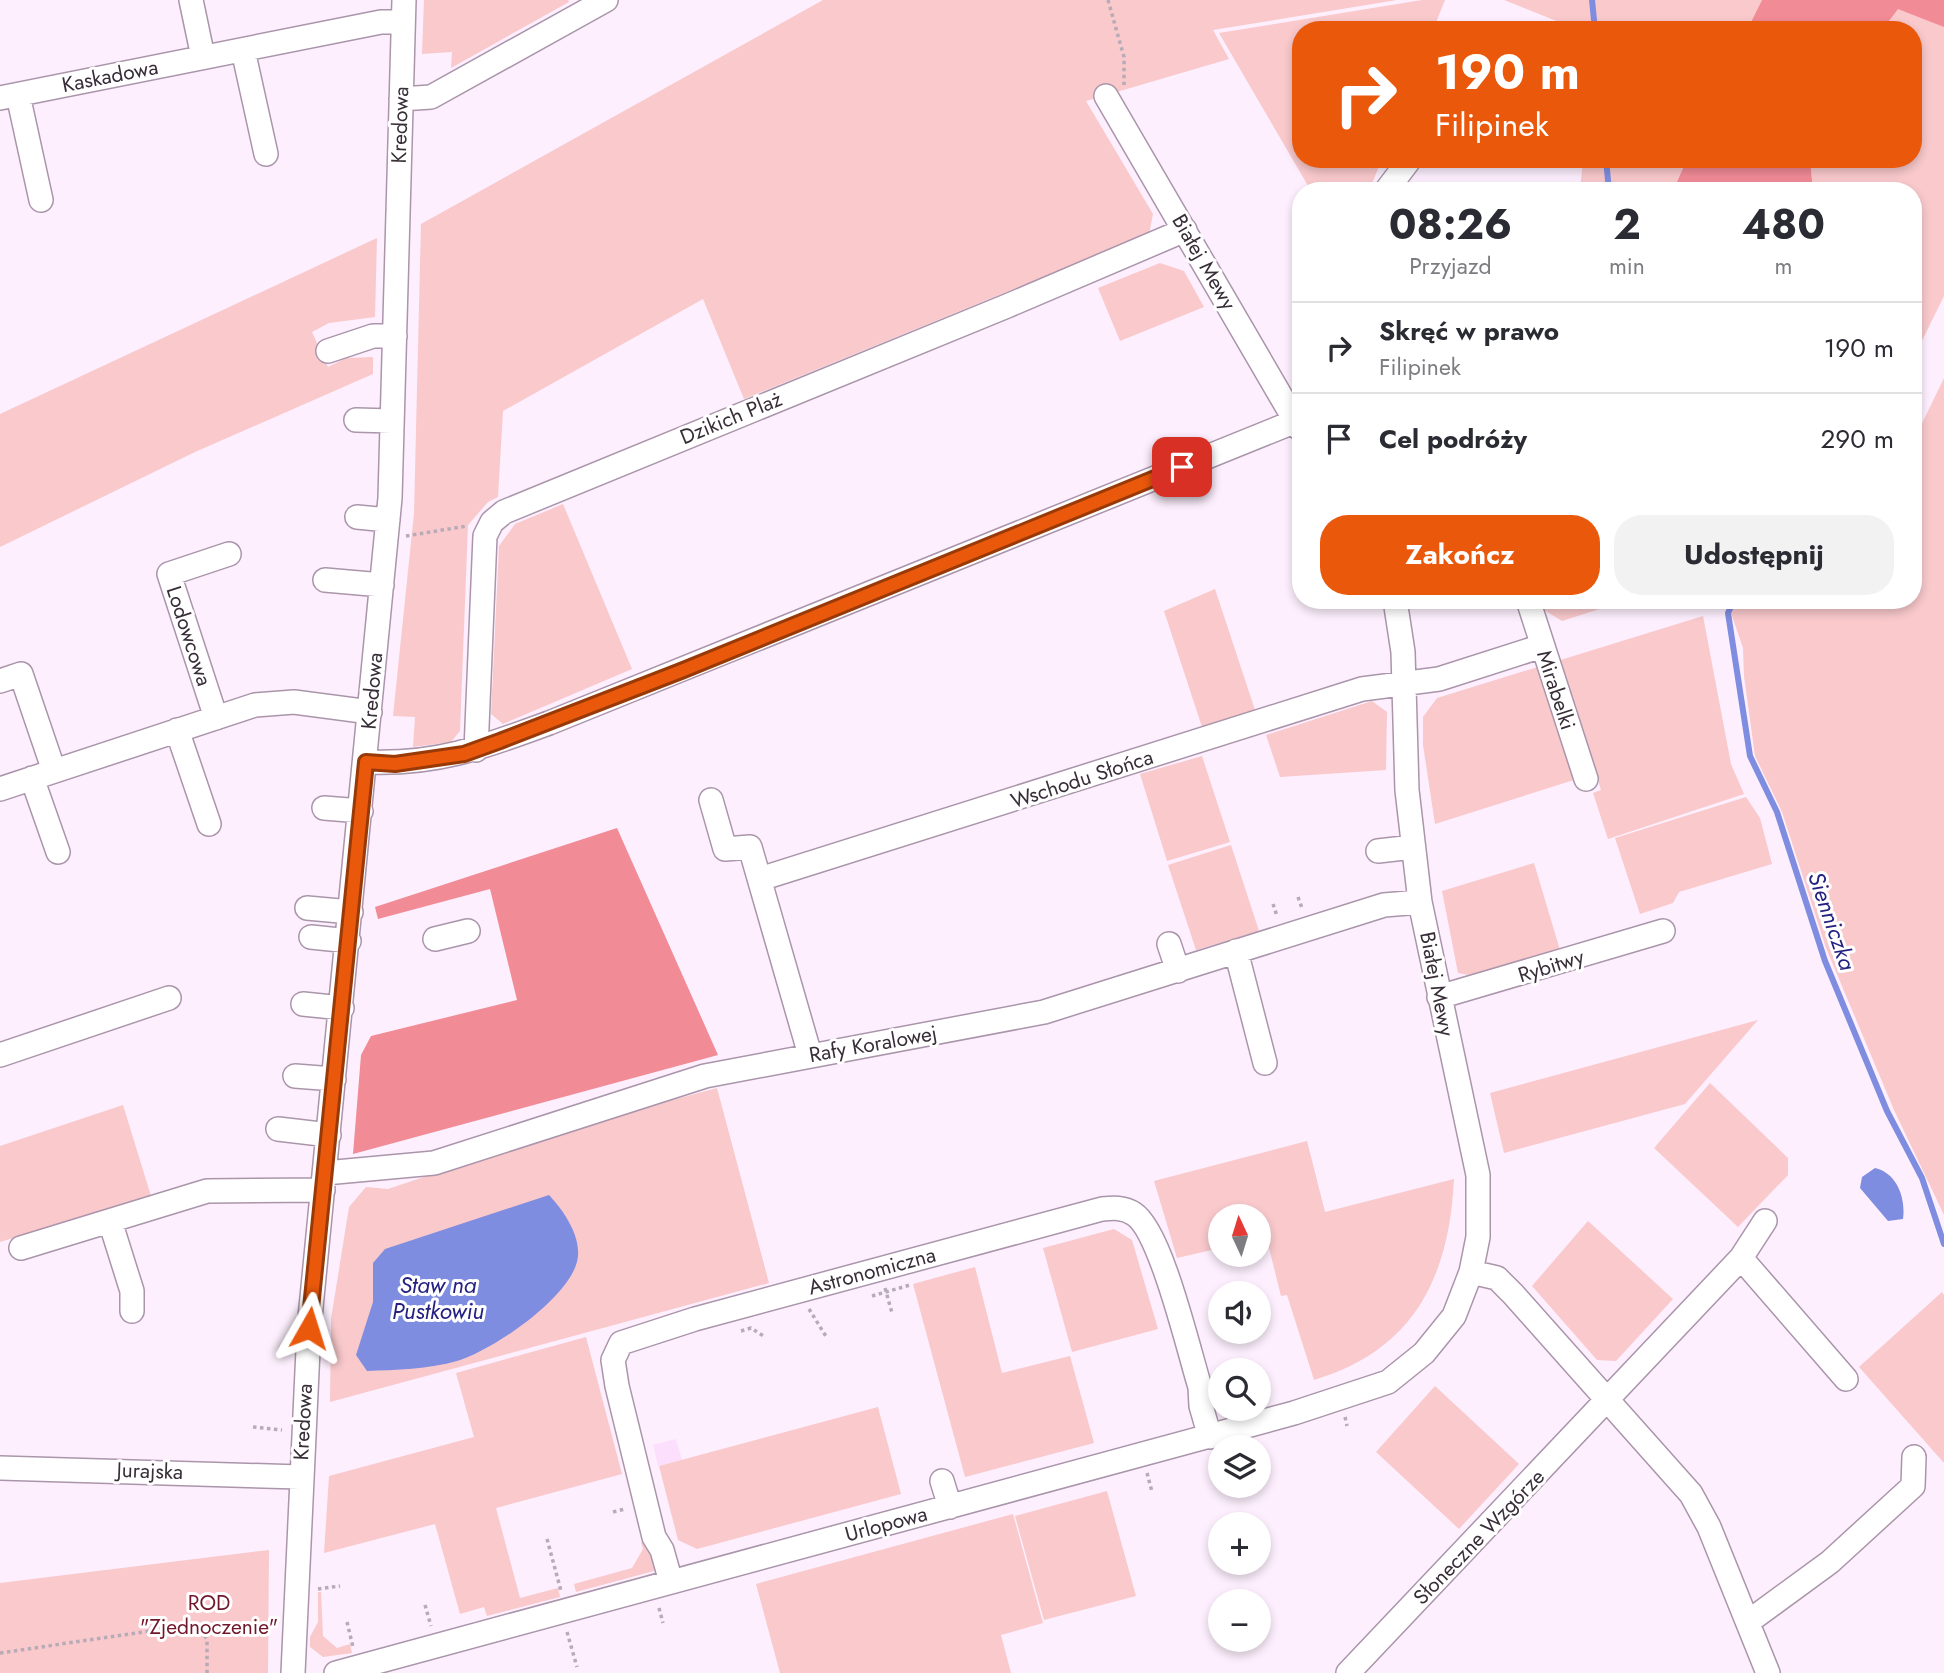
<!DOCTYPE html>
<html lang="pl">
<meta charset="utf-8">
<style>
:root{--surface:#fff;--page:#f2f2f3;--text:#2b2b33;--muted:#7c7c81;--line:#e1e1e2;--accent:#ea580c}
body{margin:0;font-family:Jost,sans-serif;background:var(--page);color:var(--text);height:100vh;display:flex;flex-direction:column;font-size:26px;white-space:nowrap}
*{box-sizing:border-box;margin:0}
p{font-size:23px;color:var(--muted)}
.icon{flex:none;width:38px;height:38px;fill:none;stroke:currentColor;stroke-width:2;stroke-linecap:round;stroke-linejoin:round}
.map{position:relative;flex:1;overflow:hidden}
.drawer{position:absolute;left:1292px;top:182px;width:630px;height:427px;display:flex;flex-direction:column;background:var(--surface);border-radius:28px;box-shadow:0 4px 10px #0003}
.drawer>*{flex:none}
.banner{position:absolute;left:1292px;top:21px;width:630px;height:147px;border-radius:28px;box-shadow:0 4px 10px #0003;background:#ea580c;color:#fff;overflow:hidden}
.needle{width:46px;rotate:356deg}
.controls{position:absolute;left:1208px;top:1204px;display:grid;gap:14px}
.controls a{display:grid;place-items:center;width:63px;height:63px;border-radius:50%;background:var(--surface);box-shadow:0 4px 10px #0003;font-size:35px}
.pin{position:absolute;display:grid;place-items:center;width:60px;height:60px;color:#fff;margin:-30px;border-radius:14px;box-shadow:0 4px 10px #0006}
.me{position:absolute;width:77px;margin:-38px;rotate:6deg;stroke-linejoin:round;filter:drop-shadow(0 0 5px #0008)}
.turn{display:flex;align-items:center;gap:24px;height:147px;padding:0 28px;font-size:32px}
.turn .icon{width:91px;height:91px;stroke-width:2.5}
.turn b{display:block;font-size:49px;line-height:60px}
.eta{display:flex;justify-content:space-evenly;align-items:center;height:119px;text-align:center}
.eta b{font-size:42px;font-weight:700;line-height:49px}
.action{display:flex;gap:14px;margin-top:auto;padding:14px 28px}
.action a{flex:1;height:80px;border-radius:28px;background:var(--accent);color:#fff;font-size:28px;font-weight:700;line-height:80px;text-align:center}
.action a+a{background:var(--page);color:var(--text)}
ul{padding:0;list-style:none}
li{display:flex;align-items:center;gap:21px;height:91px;padding:0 28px;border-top:2px solid var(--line)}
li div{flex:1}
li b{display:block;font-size:26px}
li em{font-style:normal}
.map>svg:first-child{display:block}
.built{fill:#fcdffd}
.green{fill:#f9c9cc}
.forest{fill:#f18b96}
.water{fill:#7f8de0}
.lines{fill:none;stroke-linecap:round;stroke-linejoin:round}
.stream{stroke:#7f8de0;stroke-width:6}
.minor-casing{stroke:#aa95ab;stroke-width:26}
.path{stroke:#b7abb7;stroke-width:3.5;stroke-dasharray:3.5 3.5;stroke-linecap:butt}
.minor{stroke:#fff;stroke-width:23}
.route-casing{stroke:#983908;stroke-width:18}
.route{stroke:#ea580c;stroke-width:12}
.labels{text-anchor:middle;stroke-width:6;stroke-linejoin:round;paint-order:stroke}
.street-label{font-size:21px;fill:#372e37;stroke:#fff}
.park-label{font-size:21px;fill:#71172b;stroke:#fff}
.water-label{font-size:23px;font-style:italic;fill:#242180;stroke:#fff}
</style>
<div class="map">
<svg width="1944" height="1673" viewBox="0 0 1944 1673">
<rect width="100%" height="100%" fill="#fdeffd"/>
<!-- built -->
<path class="built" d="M676 1439 682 1460 658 1466 653 1445Z"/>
<!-- green -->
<path class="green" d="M424 0H568L569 2 451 68 452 52 422 54Z
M823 0H1397L1213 30 1229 59 1086 101 1153 214 1149 234 744 399 703 299 503 411 498 497 488 502 468 525 460 731 451 742 413 747 415 717 393 716 414 513 421 224Z
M1422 0H1445L1433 30H1300V159H1382L1369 191H1311L1219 33Z
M1504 0H1762L1747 30H1579Z
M1897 8 1944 26V296L1913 359V274L1920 249 1913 246V191H1813L1810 159H1913V30H1880Z
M1583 159H1687L1673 191H1580Z
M377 238 375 317 329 323 312 332 328 367 346 358 373 357V374L195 452 0 547V414Z
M1160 263 1184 271 1204 307 1120 341 1098 288Z
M1944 378V1215L1894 1110 1826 948 1782 812 1755 756 1744 676 1743 648 1731 613 1733 608 1759 600H1913V442Z
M563 504 632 669 503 724 491 714 499 546 515 524Z
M1215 589 1255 710 1202 727 1164 611Z
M1541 600H1628L1562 621 1544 610Z
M1703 616 1731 764 1744 794 1608 839 1593 793 1601 790 1596 773 1435 824 1423 745V717L1437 698Z
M1372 701 1387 712 1386 770 1280 777 1266 735Z
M1202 756 1230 842 1167 861 1140 774Z
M1746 797 1760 818 1772 864 1679 892 1673 903 1640 914 1615 838Z
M1231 845 1259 931 1196 950 1168 865Z
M1534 863 1560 950 1475 976 1458 973 1442 891Z
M1758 1020 1685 1104 1504 1153 1490 1093Z
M1710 1083 1788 1158V1175L1738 1227 1654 1148Z
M717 1088 769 1283 330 1402 331 1319 349 1207 366 1187 388 1189 580 1125Z
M123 1105 151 1196 0 1242V1146Z
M1307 1141 1325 1212 1454 1179C1449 1278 1414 1350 1314 1380L1287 1295 1281 1296 1266 1236 1258 1238V1216H1220V1248L1177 1258 1154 1181Z
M1588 1221 1673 1299 1616 1361 1597 1360 1532 1286Z
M1114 1229 1132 1240 1158 1329 1072 1352 1043 1248Z
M975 1267 1002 1373 1070 1356 1094 1443 965 1477 913 1284Z
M1942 1292 1944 1295V1463L1859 1367Z
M586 1337 622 1474 496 1508 520 1598 558 1588 560 1597 487 1616 484 1607 460 1614 435 1524 324 1553 329 1476 474 1437 456 1373Z
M1435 1386 1519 1464 1459 1529 1376 1452Z
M878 1407 901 1494 697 1549 678 1540 659 1466Z
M1107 1491 1136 1596 1044 1620 1015 1516Z
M1013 1514 1043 1623 1001 1635 1011 1673H780L756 1584Z
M641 1542 649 1544 656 1566 654 1571 576 1592 574 1584 632 1568 643 1549Z
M269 1550 268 1673H0V1583Z
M318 1592H321L323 1636 337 1648 350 1644 352 1653 323 1657 310 1647V1637L318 1622Z"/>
<!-- forest -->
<path class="forest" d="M1762 0H1944V27L1898 9 1882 30H1747Z
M1687 159H1810L1813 191H1673Z
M617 828 718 1055 353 1154 361 1055 371 1036 517 1000 490 889 378 919 375 907Z"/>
<!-- water -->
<path class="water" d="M1875 1168C1897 1173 1906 1198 1903 1219L1888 1221 1860 1188 1862 1177Z
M549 1195C563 1210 580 1234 578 1256 575 1295 492 1351 457 1361 429 1369 395 1370 367 1371L356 1355 373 1302V1263L385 1249Z"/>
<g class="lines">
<!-- stream -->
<path class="stream" d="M1592 0 1595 30
M1606 159 1609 191
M1734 600 1728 613 1750 756 1777 812 1825 961 1887 1111 1922 1178 1944 1244"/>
<!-- minor casing -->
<g class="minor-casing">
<path id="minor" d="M191 0 203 57
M243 50 266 154
M18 95 41 200
M1106 96 1300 429
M0 98 381 22H403
M401 99 431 97 606 0
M1386 191 1410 159
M328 351 373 336H395
M356 420 392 421
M357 517 388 520
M325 580 382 585
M1528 600 1586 779
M0 681 21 674 54 771
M216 718 169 574 229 554
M177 730 209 824
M476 750 485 536 492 522 504 512 1007 306 1185 230
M366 762C437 765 484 747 549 723L1296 421
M32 778 58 852
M0 789 255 705 294 702 370 712
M711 800 725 849 750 847 810 1055
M324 808 361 811
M1378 851 1413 847
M760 879 1362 689 1439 679 1542 646
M307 908 351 912
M311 937 349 941
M435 939 468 931
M1169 944 1178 971
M1236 951 1265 1063
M1439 997 1663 931
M303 1004 342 1008
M0 1055 169 998
M295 1076 334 1079
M278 1129 329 1135
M325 1173 434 1163 705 1076 1044 1012 1384 905 1420 902
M110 1221 132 1291V1311
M21 1248 207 1191 323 1190
M1741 1258 1765 1221
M1471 1272 1497 1278 1513 1294 1691 1494 1709 1527 1768 1673
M0 1468 300 1477
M942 1481 950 1507
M671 1582 662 1550 654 1537 617 1386 613 1360 621 1343 695 1319 1102 1209C1113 1208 1124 1207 1134 1214 1161 1231 1189 1352 1200 1387L1201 1406 1210 1437
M1748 1622 1830 1562 1913 1486 1914 1457
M293 1673 309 1328 390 498 404 0
M336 1673 1294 1413 1388 1382 1424 1353 1454 1316 1471 1272 1478 1237V1175L1420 902 1407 790 1403 652 1395 600
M1348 1673 1741 1258 1846 1379"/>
</g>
<!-- path -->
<path class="path" d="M1108 0 1124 57V85
M406 536 467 526
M1298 897 1302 908
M1273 904 1277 916
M885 1288 892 1313
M872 1296 910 1285
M809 1309 827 1338
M741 1331 751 1328 765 1337
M1345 1417 1347 1426
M253 1427 282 1430
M1147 1473 1152 1492
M613 1512 625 1509
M547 1539 561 1591
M318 1589 340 1586
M425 1605 431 1626
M659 1608 663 1623
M347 1622 353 1647
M567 1632 577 1667
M0 1653 184 1626 198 1628 207 1639V1673"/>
<!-- minor -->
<use href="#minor" class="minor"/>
</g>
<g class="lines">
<!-- route casing -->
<g class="route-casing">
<path id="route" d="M309 1328 366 762 395 764 464 754 500 741 681 671 1182 467"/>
</g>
<!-- route -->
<use href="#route" class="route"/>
</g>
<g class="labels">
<!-- street labels -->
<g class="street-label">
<text transform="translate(110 76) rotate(-11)" y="7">Kaskadowa</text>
<text transform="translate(400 125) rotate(-88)" y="7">Kredowa</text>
<text transform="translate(1204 262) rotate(60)" y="7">Białej Mewy</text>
<text transform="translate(731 418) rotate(-22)" y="7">Dzikich Plaż</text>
<text transform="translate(189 636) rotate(72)" y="7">Lodowcowa</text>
<text transform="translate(1556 690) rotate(72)" y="7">Mirabelki</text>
<text transform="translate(372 691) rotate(-85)" y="7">Kredowa</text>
<text transform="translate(1082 779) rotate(-18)" y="7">Wschodu Słońca</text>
<text transform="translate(1551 966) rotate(-17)" y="7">Rybitwy</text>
<text transform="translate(1437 984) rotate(79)" y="7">Białej Mewy</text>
<text transform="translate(873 1044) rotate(-10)" y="7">Rafy Koralowej</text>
<text transform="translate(872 1271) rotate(-15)" y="7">Astronomiczna</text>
<text transform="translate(303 1422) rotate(-87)" y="7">Kredowa</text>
<text transform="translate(150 1471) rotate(2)" y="7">Jurajska</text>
<text transform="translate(886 1524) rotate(-15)" y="7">Urlopowa</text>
<text transform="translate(1479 1537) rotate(-46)" y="7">Słoneczne Wzgórze</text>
</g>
<!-- park labels -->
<g class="park-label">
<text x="209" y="1610">ROD<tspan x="209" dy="24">"Zjednoczenie"</tspan></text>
</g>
<!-- water labels -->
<g class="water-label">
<text transform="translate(1832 921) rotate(71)" y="8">Sienniczka</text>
<text x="438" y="1293">Staw na<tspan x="438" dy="26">Pustkowiu</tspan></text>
</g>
</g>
</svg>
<div class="controls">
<a><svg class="needle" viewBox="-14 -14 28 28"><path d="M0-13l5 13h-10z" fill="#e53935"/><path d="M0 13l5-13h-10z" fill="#7c7c81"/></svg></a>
<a><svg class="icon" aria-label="sound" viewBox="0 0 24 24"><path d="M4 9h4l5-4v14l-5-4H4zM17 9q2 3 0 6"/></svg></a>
<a><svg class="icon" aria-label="search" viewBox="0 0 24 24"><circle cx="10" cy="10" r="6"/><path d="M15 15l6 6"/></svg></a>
<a><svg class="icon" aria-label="layers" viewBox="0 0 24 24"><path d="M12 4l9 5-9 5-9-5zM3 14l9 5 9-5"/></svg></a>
<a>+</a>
<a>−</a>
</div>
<div class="pin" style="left:1182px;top:467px;background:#d93025"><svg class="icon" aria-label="arrive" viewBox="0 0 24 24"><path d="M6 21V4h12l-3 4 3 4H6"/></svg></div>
<svg class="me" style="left:309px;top:1328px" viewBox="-20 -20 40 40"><path d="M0-17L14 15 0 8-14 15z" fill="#ea580c" stroke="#fff" stroke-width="4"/></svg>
<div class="banner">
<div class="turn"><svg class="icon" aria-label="right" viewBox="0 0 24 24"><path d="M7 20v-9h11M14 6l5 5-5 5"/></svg><div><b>190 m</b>Filipinek</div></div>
</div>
<section class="drawer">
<div class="eta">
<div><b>08:26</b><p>Przyjazd</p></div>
<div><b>2</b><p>min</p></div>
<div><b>480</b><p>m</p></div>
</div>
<ul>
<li><svg class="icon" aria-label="right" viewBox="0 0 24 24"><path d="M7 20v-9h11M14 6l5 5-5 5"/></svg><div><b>Skręć w prawo</b><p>Filipinek</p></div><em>190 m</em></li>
<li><svg class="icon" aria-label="arrive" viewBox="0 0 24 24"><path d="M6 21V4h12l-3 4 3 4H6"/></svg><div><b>Cel podróży</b></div><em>290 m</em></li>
</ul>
<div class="action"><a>Zakończ</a><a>Udostępnij</a></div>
</section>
</div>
